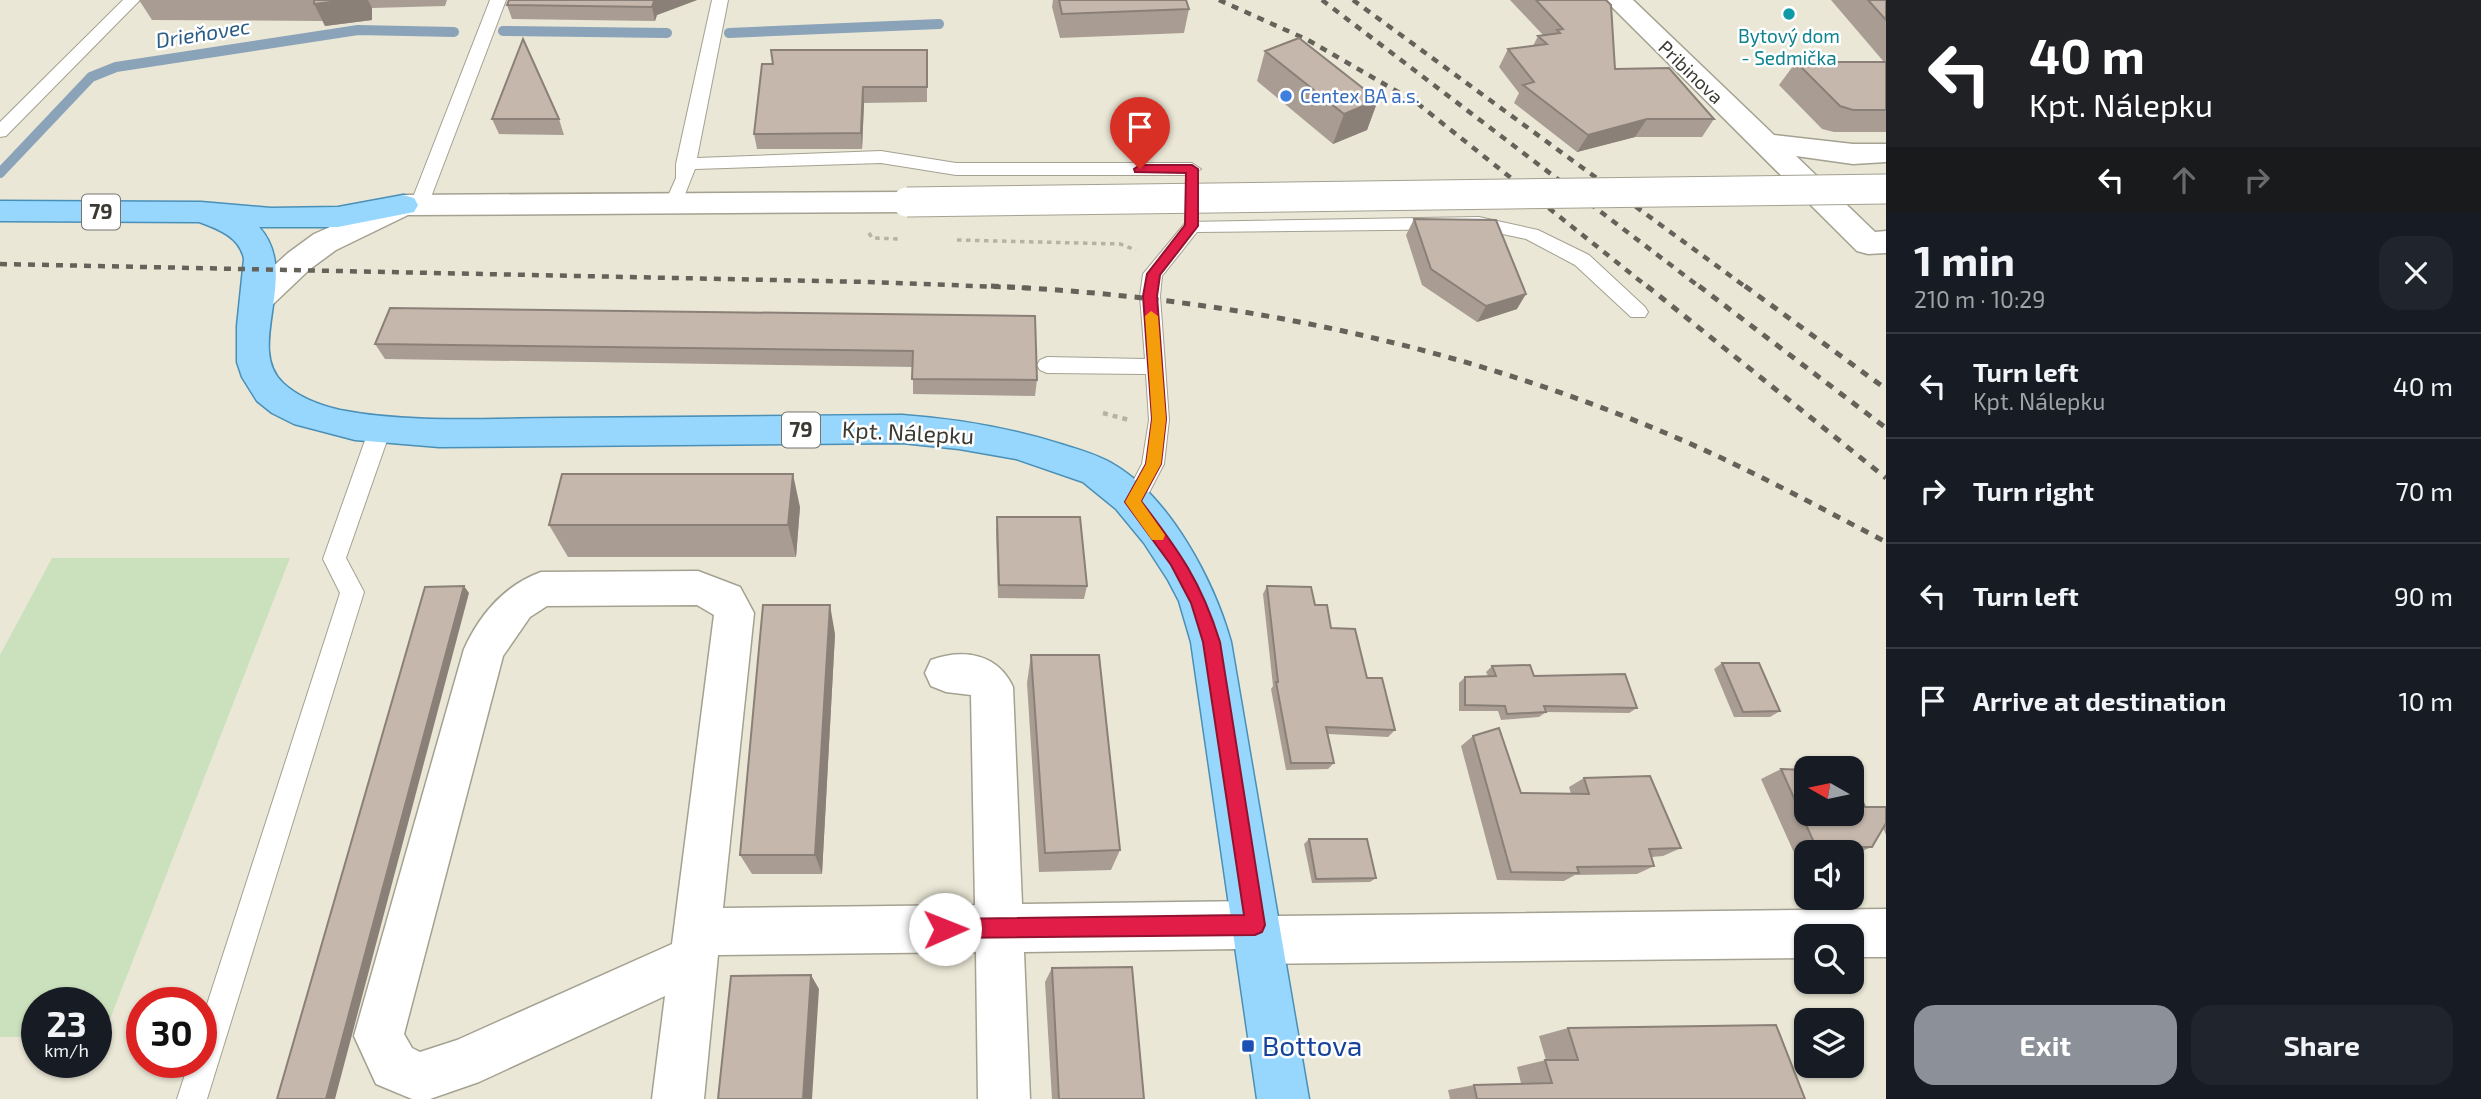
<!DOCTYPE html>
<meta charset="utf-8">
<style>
:root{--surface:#171b24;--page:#20242c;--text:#f1f3f6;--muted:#9ea1a6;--line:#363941;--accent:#8c9099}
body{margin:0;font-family:"Exo 2",sans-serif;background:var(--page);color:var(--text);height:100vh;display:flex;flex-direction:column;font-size:26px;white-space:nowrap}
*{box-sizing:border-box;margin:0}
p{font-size:23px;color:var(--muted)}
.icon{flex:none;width:38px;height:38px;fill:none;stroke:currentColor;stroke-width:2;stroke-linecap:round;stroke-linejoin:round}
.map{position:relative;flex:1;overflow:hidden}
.sheet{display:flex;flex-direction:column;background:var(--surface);width:595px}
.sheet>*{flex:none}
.hud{background:#202124;color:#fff;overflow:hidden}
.needle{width:46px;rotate:279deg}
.controls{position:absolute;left:1794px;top:756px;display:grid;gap:14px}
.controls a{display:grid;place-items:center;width:70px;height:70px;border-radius:14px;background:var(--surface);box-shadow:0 2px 5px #0004;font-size:35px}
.speed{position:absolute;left:21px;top:987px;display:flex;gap:14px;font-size:35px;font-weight:700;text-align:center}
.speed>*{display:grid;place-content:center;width:91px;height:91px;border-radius:50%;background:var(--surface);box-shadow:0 2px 5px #0004;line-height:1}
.speed small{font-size:18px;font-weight:400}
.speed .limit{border:10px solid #d22;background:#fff;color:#111}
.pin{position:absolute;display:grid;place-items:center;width:60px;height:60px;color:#fff;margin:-72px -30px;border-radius:50% 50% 50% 0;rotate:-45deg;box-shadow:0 0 7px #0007}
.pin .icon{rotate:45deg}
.me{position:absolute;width:77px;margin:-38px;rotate:89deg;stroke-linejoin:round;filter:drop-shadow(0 0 5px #0008)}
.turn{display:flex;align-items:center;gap:24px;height:147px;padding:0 28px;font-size:32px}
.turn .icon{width:91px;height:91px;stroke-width:2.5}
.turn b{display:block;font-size:49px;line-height:60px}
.lanes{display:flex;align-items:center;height:66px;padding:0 28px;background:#0003;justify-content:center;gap:35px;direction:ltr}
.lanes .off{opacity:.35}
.round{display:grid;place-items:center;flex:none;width:74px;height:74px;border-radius:21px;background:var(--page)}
.headline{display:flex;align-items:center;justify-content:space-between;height:119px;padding:0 28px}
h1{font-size:42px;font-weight:700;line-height:52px}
.action{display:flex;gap:14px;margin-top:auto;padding:14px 28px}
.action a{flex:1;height:80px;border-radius:21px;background:var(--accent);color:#fff;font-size:28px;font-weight:700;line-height:80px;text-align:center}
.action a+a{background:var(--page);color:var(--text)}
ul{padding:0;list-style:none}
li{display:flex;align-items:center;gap:21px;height:105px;padding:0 28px;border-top:2px solid var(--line)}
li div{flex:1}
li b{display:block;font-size:26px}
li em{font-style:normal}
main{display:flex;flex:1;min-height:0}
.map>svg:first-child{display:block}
.green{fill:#cbe1bd}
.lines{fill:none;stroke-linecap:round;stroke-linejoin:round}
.stream{stroke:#8aa3b8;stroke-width:10}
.lane-casing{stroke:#a4a191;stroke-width:2}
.street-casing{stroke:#a4a191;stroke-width:3}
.secondary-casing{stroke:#a4a191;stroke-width:3}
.primary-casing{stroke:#4a8fb6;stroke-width:3}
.path-far1{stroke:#b5b3a5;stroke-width:3.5;stroke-dasharray:4.5 4.5;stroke-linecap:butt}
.path{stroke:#b5b3a5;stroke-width:4.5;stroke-dasharray:5 5;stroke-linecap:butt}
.lane{fill:#fff;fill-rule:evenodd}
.street{fill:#fff;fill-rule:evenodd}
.secondary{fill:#fff;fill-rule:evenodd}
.primary{fill:#97d7fe;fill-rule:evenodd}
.rail-far1{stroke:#646259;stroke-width:4.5;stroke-dasharray:7 7;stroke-linecap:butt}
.rail{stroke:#646259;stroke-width:5;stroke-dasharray:8 8;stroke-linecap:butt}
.secondary-bridge-casing{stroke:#a4a191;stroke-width:31;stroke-linecap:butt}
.secondary-bridge{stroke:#fff;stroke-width:29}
.wall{fill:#a99d93}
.shaded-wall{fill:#8a8078}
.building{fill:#c5b7ab;stroke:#8a8078;stroke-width:2}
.route{fill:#e11d48;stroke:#92132f;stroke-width:2}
.slow{fill:#f59e0b}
.culture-dot{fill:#0f9aa8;stroke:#fff;stroke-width:2.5}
.shop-dot{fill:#3f7fe0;stroke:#fff;stroke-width:2.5}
.transit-dot{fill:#1a4fb4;stroke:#fff;stroke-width:2.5}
.labels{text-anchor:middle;stroke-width:5;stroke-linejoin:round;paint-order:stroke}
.far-culture-label{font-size:19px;fill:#0d838f;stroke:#fff}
.far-street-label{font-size:19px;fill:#3a3932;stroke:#fff}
.far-shop-label{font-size:19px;fill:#366cbe;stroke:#fff;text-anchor:start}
.far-water-label{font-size:21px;font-style:italic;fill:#295c87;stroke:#fff}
.shield{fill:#fff;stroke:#757470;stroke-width:2}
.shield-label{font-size:21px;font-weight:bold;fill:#3a3932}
.street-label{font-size:23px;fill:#3a3932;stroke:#fff}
.near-transit-label{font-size:28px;fill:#164399;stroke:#fff;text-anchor:start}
</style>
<main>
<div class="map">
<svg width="1886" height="1099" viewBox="0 0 1886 1099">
<rect width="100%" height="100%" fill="#eae7d6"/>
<!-- green -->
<path class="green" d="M52 558H290L103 1037H96V1003H37V1037H0V655Z"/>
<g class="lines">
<!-- stream -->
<path class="stream" d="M503 31 667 33
M729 33 939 24
M0 173 91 77 116 67 358 30 454 32"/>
<!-- lane casing -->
<g class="lane-casing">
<path id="lane" d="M123 0H140L6 136 0 137V122Z
M490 0H506L428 205 425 209H413L410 205Z
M712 0H728L697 158 881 151 956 163H1192L1201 169 1192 175H956L881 163 695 169 680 207H668L665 203 676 178V164Z
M1479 217 1538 230 1589 255 1645 307 1648 312 1645 317H1631L1575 265 1526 239 1479 229 1197 232 1162 276 1160 296 1169 420 1164 464 1141 508 1133 511 1125 508 1122 502 1142 464 1149 420 1146 374 1047 373 1040 370 1037 365 1040 360 1047 357 1145 359 1140 296 1143 274 1186 222Z
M380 421 387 423 391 429 346 558 364 592 207 1099H177L189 1062H201V1023L340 593 323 559 369 429 373 423Z"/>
</g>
<!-- street casing -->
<g class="street-casing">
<path id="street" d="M698 571 740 587 754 613 723 908 975 905 971 695 946 692 931 686 925 673 931 660C964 648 998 654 1013 687L1022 904 1256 901 1273 908 1276 916 1886 909V957H1852V936H1806V958L1258 964 1241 957 1238 949 1024 952 1030 1099H978L976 952 718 955 704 1099H652L665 996 479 1082 430 1099H412L376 1084 354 1036 464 649C480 614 505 585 541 572ZM697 605 714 615 672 944 457 1040 420 1052 412 1048 404 1034 503 656 530 617 547 606Z"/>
</g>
<!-- secondary casing -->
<g class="secondary-casing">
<path id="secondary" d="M1605 0H1633L1774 135 1853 144H1886V162L1853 164 1796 156 1875 232 1886 231V253L1868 254 1857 251Z
M907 192 918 195 922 202 918 209 907 212 408 215 336 250 310 269 269 308 257 312 245 308 241 300 245 292 288 253 314 234 403 195Z"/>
</g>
<!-- primary casing -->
<g class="primary-casing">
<path id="primary" d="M403 195 414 198 418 205 414 212 338 227H259C302 274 244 347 283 383 298 397 319 405 340 410 412 424 489 418 562 418 675 417 789 416 902 415 958 419 1010 428 1064 445 1080 450 1098 455 1113 464 1170 497 1214 581 1231 642L1309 1099H1257L1191 642 1179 601 1168 580 1144 543 1116 509 1083 482 1016 459 959 449 902 443 439 447 355 440 294 424 272 413 257 401 242 377 237 362V326L244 259C240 237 218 229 199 222L0 221V201L201 202 271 208 338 207Z"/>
</g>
<!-- path-far1 -->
<path class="path-far1" d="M869 233 872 238 899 239
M957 240 1120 244 1136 250"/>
<!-- path -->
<path class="path" d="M1103 413 1129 420"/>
<!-- lane -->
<use href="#lane" class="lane"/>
<!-- street -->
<use href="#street" class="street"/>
<!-- secondary -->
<use href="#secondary" class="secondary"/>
<!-- primary -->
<use href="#primary" class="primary"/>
<!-- rail-far1 -->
<path class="rail-far1" d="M1219 0 1308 40 1417 103 1649 288
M1322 0 1701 288
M1353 0 1747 288
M0 264 869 282 1029 288"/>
<!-- rail -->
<path class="rail" d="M991 286C1227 297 1445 341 1663 432 1740 464 1813 504 1886 542
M1647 286 1886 478
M1699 286 1886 428
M1745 286 1886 389"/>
<!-- secondary-bridge casing -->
<g class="secondary-bridge-casing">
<path id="secondary-bridge" d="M907 202 1886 189"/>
</g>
<!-- secondary-bridge -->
<use href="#secondary-bridge" class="secondary-bridge"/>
</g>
<!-- wall -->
<path class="wall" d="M139 0H447L445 6 372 8V20L325 26 323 21 152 20Z
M697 0 657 15 655 21 512 19 507 5Z
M1053 0H1186L1189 9 1184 33 1060 38 1052 7Z
M1510 0H1606L1615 69 1714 119 1702 137H1635L1577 152 1514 103 1519 93 1499 67 1508 49 1533 46 1538 36 1543 35Z
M1831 0H1886V132H1834L1822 129 1779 85 1796 62H1884Z
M927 50V102L864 103 862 149H757L754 134 773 64Z
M1265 51 1378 100 1367 130 1333 144 1257 81Z
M492 119H559L564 135 499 134Z
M1414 219 1517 309 1477 322 1422 285 1406 235Z
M1035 316 1037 380 1035 396 913 394V367L385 359 375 344Z
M800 507 796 557H568L549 525Z
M997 517 1087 586 1084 599 998 598 996 531Z
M1267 586 1315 605 1367 678 1395 730 1388 737 1328 734 1334 763 1328 769 1286 770 1271 689 1273 686 1263 594Z
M835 634 822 874H752L740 855Z
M1031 655 1120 850 1111 870 1039 872 1027 683Z
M1722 663 1780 711 1770 717H1734L1714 669Z
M1492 666 1534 676 1637 708 1629 713 1546 712 1539 717 1501 720 1498 711H1459V683L1465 677 1488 676 1486 672Z
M1473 736 1521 793 1571 794 1569 787 1584 778 1681 848 1663 856 1652 857 1654 866 1637 874 1575 875 1564 881 1497 880 1461 746Z
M1781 769 1865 807H1886V835L1883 828 1872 847 1852 855V852H1806V855H1795L1761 779Z
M1309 839 1376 878 1370 882 1312 883 1304 844Z
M1052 968 1144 1099H1052L1045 982Z
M1568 1028 1805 1099H1450L1448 1090 1474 1085 1521 1083 1517 1067 1546 1060 1539 1036Z"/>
<!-- shaded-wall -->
<path class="shaded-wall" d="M347 0H368L372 8V20L325 26 314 4Z
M657 0H697L657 15 655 21 652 7 654 1Z
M863 87 864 103 862 149 861 133Z
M1378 100 1367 130 1333 144 1344 114Z
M1647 119 1635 137 1577 152 1588 135Z
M1526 294 1517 309 1477 322 1486 306Z
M793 474 800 507 796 557 788 525Z
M464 586 469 593 335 1099H326Z
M830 605 835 634 822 874 815 855Z
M811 975 819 989 812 1099H803Z"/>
<!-- building -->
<path class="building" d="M314 0H347L314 4Z
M509 0H657L654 1 652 7 507 5Z
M1059 0H1186L1189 9 1062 14Z
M1536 0H1606L1611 5 1615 69 1669 68 1714 119H1647L1588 135 1523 85 1534 82 1508 49 1547 44 1538 36 1560 33 1557 30 1563 29Z
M1868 0H1886V20Z
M1299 38 1378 100 1344 114 1265 51Z
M523 39 559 119H492Z
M771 50H927V87H863L861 133 754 134 762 64H773Z
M1796 62H1886V110H1853L1840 106Z
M1414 219 1496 220 1526 294 1486 306 1431 269Z
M390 308 1035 316 1037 380 912 379 913 351 375 344Z
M562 474H793L788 525H549Z
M997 517H1080L1087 586 999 585Z
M464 586 326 1099H277L425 587Z
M1267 586 1311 587 1315 605H1327L1331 628 1355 629 1367 678H1382L1395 730 1326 727 1334 763H1291L1276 682H1278Z
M763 605H830L815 855H740Z
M1031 655H1099L1120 850 1045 853Z
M1722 663H1759L1780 711 1743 712Z
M1530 665 1534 676 1625 674 1637 708 1544 706 1546 712 1507 714 1505 706 1465 705V677L1496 676 1492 666Z
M1499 728 1521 793 1589 794 1584 778 1650 776 1681 848 1649 849 1654 866 1577 867 1579 873 1511 872 1473 736Z
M1781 769 1806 770V814H1852V776L1865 807H1886V823L1872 847H1816Z
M1309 839H1367L1376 878 1316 879Z
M1132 967 1144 1099H1059L1052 968Z
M811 975 803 1099H718L731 976Z
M1776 1025 1805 1099H1477L1474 1085 1552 1083 1545 1060H1578L1568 1028Z"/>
<!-- route -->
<path class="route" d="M1140 165H1192L1198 169V226L1160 275 1157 296 1166 419 1161 464 1141 501C1179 551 1201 581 1220 642L1265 925 1262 932 1255 935 945 938 938 936 935 929 938 922 945 919 1244 915 1203 642 1191 603 1171 565 1125 502 1146 464 1152 419 1143 296 1147 274 1185 225 1186 173 1135 172 1134 169Z"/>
<!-- slow -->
<path class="slow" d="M1151 311 1158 316 1166 419 1161 464 1141 501 1165 535 1163 540H1152L1125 502 1146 464 1152 419 1145 316Z"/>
<!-- markers -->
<circle class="culture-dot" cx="1789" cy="14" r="7"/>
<circle class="shop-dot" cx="1286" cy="96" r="7"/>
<rect class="transit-dot" x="1241" y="1039" width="14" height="14" rx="3.5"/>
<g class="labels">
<!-- far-culture labels -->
<g class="far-culture-label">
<text x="1789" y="43">Bytový dom<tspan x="1789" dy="22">- Sedmička</tspan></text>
</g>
<!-- far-street labels -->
<g class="far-street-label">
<text transform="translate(1691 72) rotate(44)" y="7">Pribinova</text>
</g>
<!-- far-shop labels -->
<g class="far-shop-label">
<text x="1300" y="103">Centex BA a.s.</text>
</g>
<!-- far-water labels -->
<g class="far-water-label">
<text transform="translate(203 34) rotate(-9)" y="7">Drieňovec</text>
</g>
<!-- shield labels -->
<g class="shield">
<rect x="82" y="194.5" width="38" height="35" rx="5"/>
<rect x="782" y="412.5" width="38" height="35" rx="5"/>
</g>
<g class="shield-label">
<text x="101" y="219">79</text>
<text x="801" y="437">79</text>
</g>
<!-- street labels -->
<g class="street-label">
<text transform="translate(908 433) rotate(3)" y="8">Kpt. Nálepku</text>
</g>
<!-- near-transit labels -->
<g class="near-transit-label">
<text x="1262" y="1056">Bottova</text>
</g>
</g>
</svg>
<div class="controls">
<a><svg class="needle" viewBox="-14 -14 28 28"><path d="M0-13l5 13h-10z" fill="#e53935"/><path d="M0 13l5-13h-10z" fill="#9ea1a6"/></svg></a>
<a><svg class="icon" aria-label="sound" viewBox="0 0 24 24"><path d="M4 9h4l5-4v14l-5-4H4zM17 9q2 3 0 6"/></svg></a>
<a><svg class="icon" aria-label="search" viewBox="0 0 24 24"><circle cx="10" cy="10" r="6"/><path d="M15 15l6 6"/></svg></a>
<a><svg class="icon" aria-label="layers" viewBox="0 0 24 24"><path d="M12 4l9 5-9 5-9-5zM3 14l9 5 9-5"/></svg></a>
</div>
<div class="speed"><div>23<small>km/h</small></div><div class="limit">30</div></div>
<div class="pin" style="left:1140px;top:169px;background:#d93025"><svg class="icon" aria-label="arrive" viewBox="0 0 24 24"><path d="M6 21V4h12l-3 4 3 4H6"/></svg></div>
<svg class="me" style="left:945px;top:929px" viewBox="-20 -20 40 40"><circle r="19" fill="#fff"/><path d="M0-13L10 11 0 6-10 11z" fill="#e11d48"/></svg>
</div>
<section class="sheet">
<div class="hud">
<div class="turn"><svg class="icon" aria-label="left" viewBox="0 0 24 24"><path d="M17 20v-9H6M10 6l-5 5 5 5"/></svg><div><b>40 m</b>Kpt. Nálepku</div></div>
<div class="lanes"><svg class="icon" aria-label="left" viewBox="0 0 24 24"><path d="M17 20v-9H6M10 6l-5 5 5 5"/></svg><svg class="icon off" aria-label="ahead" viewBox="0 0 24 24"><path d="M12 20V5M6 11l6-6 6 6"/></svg><svg class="icon off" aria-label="right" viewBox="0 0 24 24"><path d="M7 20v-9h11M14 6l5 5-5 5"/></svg></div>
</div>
<div class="headline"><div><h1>1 min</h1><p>210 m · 10:29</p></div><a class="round"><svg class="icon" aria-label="close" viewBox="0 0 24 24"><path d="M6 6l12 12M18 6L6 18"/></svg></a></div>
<ul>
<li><svg class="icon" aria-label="left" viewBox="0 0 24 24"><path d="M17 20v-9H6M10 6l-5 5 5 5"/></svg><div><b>Turn left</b><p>Kpt. Nálepku</p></div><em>40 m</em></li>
<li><svg class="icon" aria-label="right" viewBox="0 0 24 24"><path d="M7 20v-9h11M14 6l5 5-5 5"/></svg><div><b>Turn right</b></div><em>70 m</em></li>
<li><svg class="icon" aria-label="left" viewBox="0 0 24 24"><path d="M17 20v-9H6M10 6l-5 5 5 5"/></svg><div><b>Turn left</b></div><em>90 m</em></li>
<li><svg class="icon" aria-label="arrive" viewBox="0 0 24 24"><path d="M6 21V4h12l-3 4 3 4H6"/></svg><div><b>Arrive at destination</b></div><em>10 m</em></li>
</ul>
<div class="action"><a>Exit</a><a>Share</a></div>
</section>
</main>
